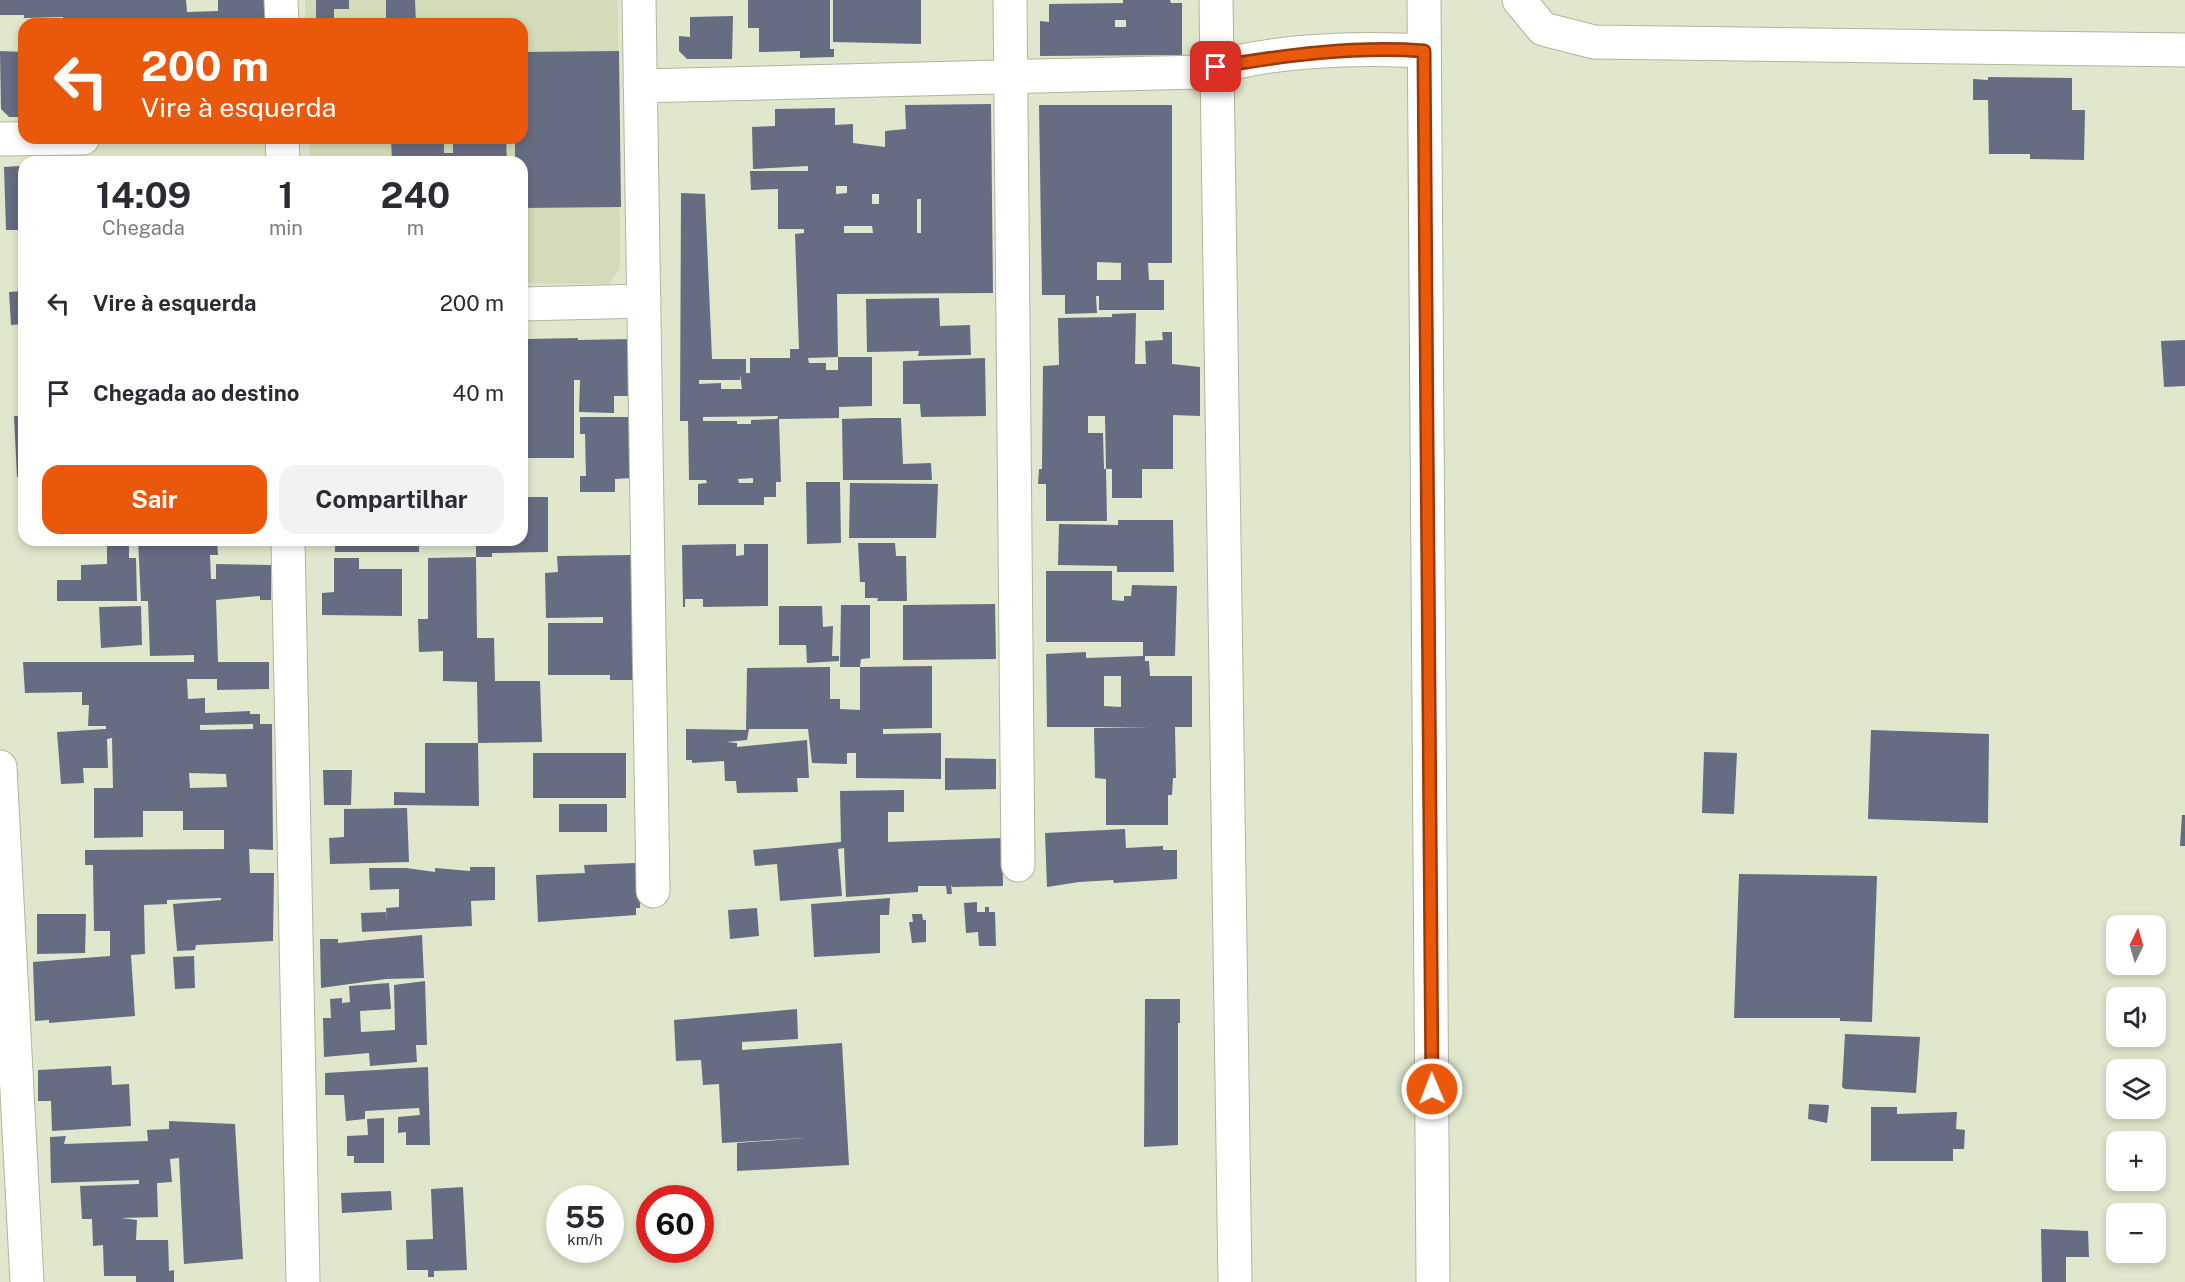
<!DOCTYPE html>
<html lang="pt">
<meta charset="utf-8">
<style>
:root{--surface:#fff;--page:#f2f2f3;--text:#2b2b33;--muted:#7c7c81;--accent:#ea580c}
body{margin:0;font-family:"Public Sans",sans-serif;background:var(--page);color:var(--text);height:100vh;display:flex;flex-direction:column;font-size:22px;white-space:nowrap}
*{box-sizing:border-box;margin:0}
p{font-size:20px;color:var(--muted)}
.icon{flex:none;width:33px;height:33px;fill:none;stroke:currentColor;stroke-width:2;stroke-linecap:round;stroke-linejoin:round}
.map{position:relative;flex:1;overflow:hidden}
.details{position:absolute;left:18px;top:156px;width:510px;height:390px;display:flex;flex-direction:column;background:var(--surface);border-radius:18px;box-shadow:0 3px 9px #0003}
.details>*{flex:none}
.hud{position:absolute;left:18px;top:18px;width:510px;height:126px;border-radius:18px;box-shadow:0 3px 9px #0003;background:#ea580c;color:#fff;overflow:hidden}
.needle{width:39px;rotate:5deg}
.tools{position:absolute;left:2106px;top:915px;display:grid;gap:12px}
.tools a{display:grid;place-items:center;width:60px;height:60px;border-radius:12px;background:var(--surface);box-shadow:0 3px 9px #0003;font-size:30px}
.speed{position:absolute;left:546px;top:1185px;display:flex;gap:12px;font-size:30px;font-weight:700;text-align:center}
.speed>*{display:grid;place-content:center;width:78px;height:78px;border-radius:50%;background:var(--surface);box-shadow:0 3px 9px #0003;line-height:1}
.speed small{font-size:15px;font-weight:400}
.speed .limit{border:9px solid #d22;background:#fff;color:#111}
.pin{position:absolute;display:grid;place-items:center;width:51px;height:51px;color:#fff;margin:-26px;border-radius:12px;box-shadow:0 3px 9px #0006}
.me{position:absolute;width:66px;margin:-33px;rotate:359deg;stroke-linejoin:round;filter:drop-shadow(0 0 4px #0008)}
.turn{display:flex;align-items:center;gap:21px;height:126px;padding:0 24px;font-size:27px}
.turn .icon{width:78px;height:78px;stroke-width:2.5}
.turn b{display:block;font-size:42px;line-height:51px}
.eta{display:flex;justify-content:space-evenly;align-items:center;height:102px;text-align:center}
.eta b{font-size:36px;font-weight:700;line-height:42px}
.cta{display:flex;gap:12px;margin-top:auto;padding:12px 24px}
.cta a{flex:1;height:69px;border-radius:18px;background:var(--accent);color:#fff;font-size:24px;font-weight:700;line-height:69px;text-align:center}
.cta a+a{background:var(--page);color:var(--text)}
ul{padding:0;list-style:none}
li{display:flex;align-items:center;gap:18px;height:90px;padding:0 24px}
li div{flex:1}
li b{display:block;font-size:22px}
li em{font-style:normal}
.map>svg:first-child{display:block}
.built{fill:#d3dbba}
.building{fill:#666c82;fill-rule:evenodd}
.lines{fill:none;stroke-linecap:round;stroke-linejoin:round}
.minor-casing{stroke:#b0b69d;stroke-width:35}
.major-casing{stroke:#b0b69d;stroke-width:35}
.minor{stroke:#fff;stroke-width:33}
.major{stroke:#fff;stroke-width:33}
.route-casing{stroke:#983908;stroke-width:15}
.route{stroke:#ea580c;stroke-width:10}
</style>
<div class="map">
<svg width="2185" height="1282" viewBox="0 0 2185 1282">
<rect width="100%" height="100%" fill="#e1e7cd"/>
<!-- built -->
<path class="built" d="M305 0H618L620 268 609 284 522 283V162H310L309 138H522V24H306Z"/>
<!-- building -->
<path class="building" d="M0 0H186L187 12 218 11V0H269V24H63V17L24 18V15H0Z
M316 0H349V9H334V24H316Z
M386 0H415L416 24H386Z
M748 0H830V49H834V57L800 58V51L759 52V28H748Z
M833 0H921V44L833 42Z
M1123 0H1170L1171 3H1182V55L1040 56V21L1049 22V4L1123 3ZM1115 20H1126V27H1115Z
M733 16 732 59H687L679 51V36L690 37V17Z
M0 51 24 52V117H9L1 109Z
M619 51 621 207 522 208V162H515V138H522V52Z
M1988 77 2072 78V110H2085L2084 160 2030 159V154H1989L1988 100H1973V79L1988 80Z
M991 104 993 293 837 294 838 357 808 358 809 363H826V370H838V357H872V406L839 407V418L779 419 781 482H776V497H764V505H698V484L707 483 706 480H689L688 421H680L681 193 705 194 712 359H746V373H750V358H790V349H799L795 234 804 233V229H778V189L751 190 750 171H808V166L753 169 752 127 775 126V109L835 108V125L853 124V143L885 147V131L906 129 905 105ZM836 186H847V193L836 194ZM872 194H879V204H872ZM917 199H921V233H917ZM844 226H872L873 233H844ZM740 374 742 389H721V383L699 384V380H740ZM778 416 777 419 751 420V424H737V421H703V417ZM753 478V483H739L738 479Z
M1039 105H1172V263H1148L1149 280H1164V310H1099V296H1096L1097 313 1065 314V295H1042ZM1097 262 1121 263V280H1097Z
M391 138H444V153H453V138H506L507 162H392Z
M20 166V175H24V226L22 230H6L4 167Z
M24 291V324L11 325 9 292Z
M939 298 940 326 970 325 971 355 918 356 919 351 867 352 866 299Z
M1136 313 1135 364H1146L1145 341 1163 340 1162 332H1172V364L1200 367V416L1173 415V469H1142V498H1112V469H1106L1107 521H1046V484H1038L1039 469H1042L1043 366 1059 365 1058 318 1112 317V314ZM1088 416H1105L1106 469H1104L1103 433H1088Z
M578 338V340L631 339 630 396H614V413L579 412 580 380H574V458H527V493H522V454H527V422H522V362H527V339Z
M2185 340V386L2164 387 2161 341Z
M985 358 986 416 921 417 920 404H903V361Z
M21 384H24V477H17L14 416H21Z
M580 417H630L631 478 615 479V492H580V476H586L585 434H580Z
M872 418H901L903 464 931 463 932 480H843L842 419Z
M806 482H840L841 543 807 544Z
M850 483 938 484 936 538H849Z
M522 497H548V552L492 553V557H476V540H522Z
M1118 520H1173L1174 572H1117V566L1058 565 1059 524 1118 525Z
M138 540H217L218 555H210L211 579H216V564L271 565V600H260V596L216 600 218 662H269V689L217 690V679H187L188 699 205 698V713L250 711V714H260V724H272L273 850 249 849 250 873H274L273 941 196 945 195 950 177 951 173 904 221 900V898L167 900V904L144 905 145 954 131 955 135 1016 49 1023V1020L35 1021 33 962 110 956V931H94L93 865H85V850L224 849V830H183V811H143V837L94 838V788H113L112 738 107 739 108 768H83L84 783 61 784 57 732 106 729V726H88L89 705H82V692L25 693 23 662H194V655L150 656 148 601H141ZM253 724V729L200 730V725ZM189 773 226 774 227 787 190 788Z
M335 540H419V552H335Z
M858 543H895L896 556H906L907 601H877L878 598H865V582H860Z
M736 544V556L744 555V544H768V606L703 607V599H685V607H683L682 545Z
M107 545H129V558H136L137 601H57V580H81V565L107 564Z
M632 555 633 680H610V675H548V623H603V617L546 618 545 573 558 572 557 556Z
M476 557 477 638H494L495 681H540L542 742 478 743 477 682 443 681V651L419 652 418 619H428V558Z
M334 558H359V569H402V616L322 615V593L334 592Z
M1046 571H1112V600L1124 601V596H1131L1132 585 1177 586 1175 656H1145V661H1149L1150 676H1192V727H1175L1176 778H1173L1172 795H1168V825H1106V779L1095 778 1094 728 1151 727H1047L1046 654 1086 652V658L1143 656V642H1046ZM1104 676H1121V707L1104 706Z
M995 604 996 659 903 660V605Z
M841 605H870V658L861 659 860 667 932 666V728L883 729V734L941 733V779L856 778V753H847V764L812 763 808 729H749L747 740 726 742 737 743V747L807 740 809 778H797L798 792 737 793 736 781H725L724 761 692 763V760H686V729L746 730 747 668 830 667V699H840V709L860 710V667H840Z
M141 606 142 645 101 648 99 607Z
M779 606H822L823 627 833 626 832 656H839V661L807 663 806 645H779Z
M1871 730 1989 734 1988 823 1868 819Z
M425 743H478L479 806 394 805V792L425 793Z
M1704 752 1737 753 1734 814 1702 813Z
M533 753H626V798H533Z
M945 758 996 759V789L945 790Z
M323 770H352L351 805H324Z
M904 790V812H888V842L1002 838 1003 886 952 887 951 884 952 894H947L946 886H918V892L846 897 844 848 838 849 842 896 780 901 777 864 755 866 753 850 841 842 840 791Z
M559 804H607V832H559Z
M407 808 409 862 330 864 329 838 344 837V809Z
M2182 815H2185V846H2180Z
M1125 829 1126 848 1163 846V850H1177V879L1114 883 1113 880 1079 882 1047 887 1045 833Z
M635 863 639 865 640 908H636V915L538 922 536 875 585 873 584 865Z
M470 867H495V900L471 901 472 926 362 932 361 913 386 912 387 922 386 908 399 907V889L370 890 369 868H406L435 872V868L470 871Z
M1739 874 1877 876 1872 1022 1840 1021V1018H1734Z
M890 898 889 915H880V953L814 957 811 904Z
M977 902V912H985V907H989V912H995L996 946H979L978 932 966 933 964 903Z
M757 908 759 936 730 939 728 910Z
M37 914H86L85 953 37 954Z
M912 914H922L923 920H926V942L912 943 909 922H913Z
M422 935 424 978 386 979 321 988 320 939H338V943Z
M194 956 195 988 175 989 173 957Z
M425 981 427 1045H416L417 1062 370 1066 369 1053 324 1057 323 1018H331L330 999 342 998V1003L350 1002 349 986 389 983 391 1009 360 1011 361 1032 395 1030 394 985Z
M1145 999H1180V1023H1178V1145L1144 1147Z
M797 1009 798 1039 742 1042V1050L842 1043 849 1165 737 1171V1143L805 1138 722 1143 719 1084 703 1085 701 1060 676 1061 674 1020Z
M1845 1034 1920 1037 1916 1093 1845 1089 1842 1087Z
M111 1066 112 1085 129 1084 131 1126 52 1131 51 1101H38V1070Z
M428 1067 430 1145H406V1132L398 1133V1117L420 1115 419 1108 365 1111V1119L346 1121 344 1095H325V1073Z
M1809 1104 1829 1105 1827 1123 1808 1119Z
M1871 1107H1897V1114L1957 1112 1956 1129 1965 1130 1964 1149H1953V1161H1871Z
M384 1118V1163H354V1156H347V1136L368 1135 367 1119Z
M169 1121 235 1124 243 1259 184 1264 179 1158 170 1159 172 1182 157 1183 158 1217 121 1218 137 1220 136 1240H168L169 1271 174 1270V1282H136V1276H104L103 1245 93 1246 92 1219H82L80 1186 139 1184V1180L51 1183 50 1137 66 1136 64 1144 148 1141 147 1130 169 1129Z
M463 1187 467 1270 434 1271V1277H428V1270H407L406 1240 433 1239 431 1189Z
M391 1191 392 1210 342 1213 341 1193Z
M2041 1229 2088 1231 2089 1257H2066V1282H2042Z"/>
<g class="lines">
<!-- minor casing -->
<g class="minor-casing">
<path id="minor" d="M281 0 282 24
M639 0 653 891
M1010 0 1018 865
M1216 0 1235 1282
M1519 0 1543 29 1594 42 2185 50
M640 86 1200 72C1264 50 1356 47 1424 51
M282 138 283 162
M0 139 83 138
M522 304 644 301
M288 540 303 1282
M0 767 27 1282"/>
</g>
<!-- major casing -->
<g class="major-casing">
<path id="major" d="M1424 0 1433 1282"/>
</g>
<!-- minor -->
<use href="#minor" class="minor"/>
<!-- major -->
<use href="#major" class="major"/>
</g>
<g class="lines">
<!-- route casing -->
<g class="route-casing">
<path id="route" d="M1216 67C1285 55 1354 46 1424 51L1432 1089"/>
</g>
<!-- route -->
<use href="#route" class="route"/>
</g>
</svg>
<div class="tools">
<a><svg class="needle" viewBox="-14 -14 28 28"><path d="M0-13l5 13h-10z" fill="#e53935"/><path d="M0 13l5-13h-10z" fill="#7c7c81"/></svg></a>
<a><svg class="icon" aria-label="sound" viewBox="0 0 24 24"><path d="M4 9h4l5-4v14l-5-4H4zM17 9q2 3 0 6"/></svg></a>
<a><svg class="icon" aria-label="layers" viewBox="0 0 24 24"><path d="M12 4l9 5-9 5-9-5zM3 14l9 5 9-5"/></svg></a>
<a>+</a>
<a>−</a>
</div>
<div class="speed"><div>55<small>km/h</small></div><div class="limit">60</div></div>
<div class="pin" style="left:1216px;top:67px;background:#d93025"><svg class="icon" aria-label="arrive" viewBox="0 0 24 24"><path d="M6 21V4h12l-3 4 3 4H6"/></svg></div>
<svg class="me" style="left:1432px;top:1089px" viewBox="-20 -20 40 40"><circle r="17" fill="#ea580c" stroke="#fff" stroke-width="3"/><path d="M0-11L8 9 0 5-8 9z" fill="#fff"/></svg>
<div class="hud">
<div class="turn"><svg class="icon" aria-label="left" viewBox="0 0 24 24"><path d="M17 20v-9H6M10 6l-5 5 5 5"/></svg><div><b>200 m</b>Vire à esquerda</div></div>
</div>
<section class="details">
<div class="eta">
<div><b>14:09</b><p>Chegada</p></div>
<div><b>1</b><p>min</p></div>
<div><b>240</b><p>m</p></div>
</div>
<ul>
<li><svg class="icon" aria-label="left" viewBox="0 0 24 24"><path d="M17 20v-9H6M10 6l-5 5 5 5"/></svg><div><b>Vire à esquerda</b></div><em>200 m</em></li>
<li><svg class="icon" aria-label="arrive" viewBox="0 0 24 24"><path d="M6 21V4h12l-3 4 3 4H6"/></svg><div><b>Chegada ao destino</b></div><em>40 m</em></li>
</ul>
<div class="cta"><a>Sair</a><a>Compartilhar</a></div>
</section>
</div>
